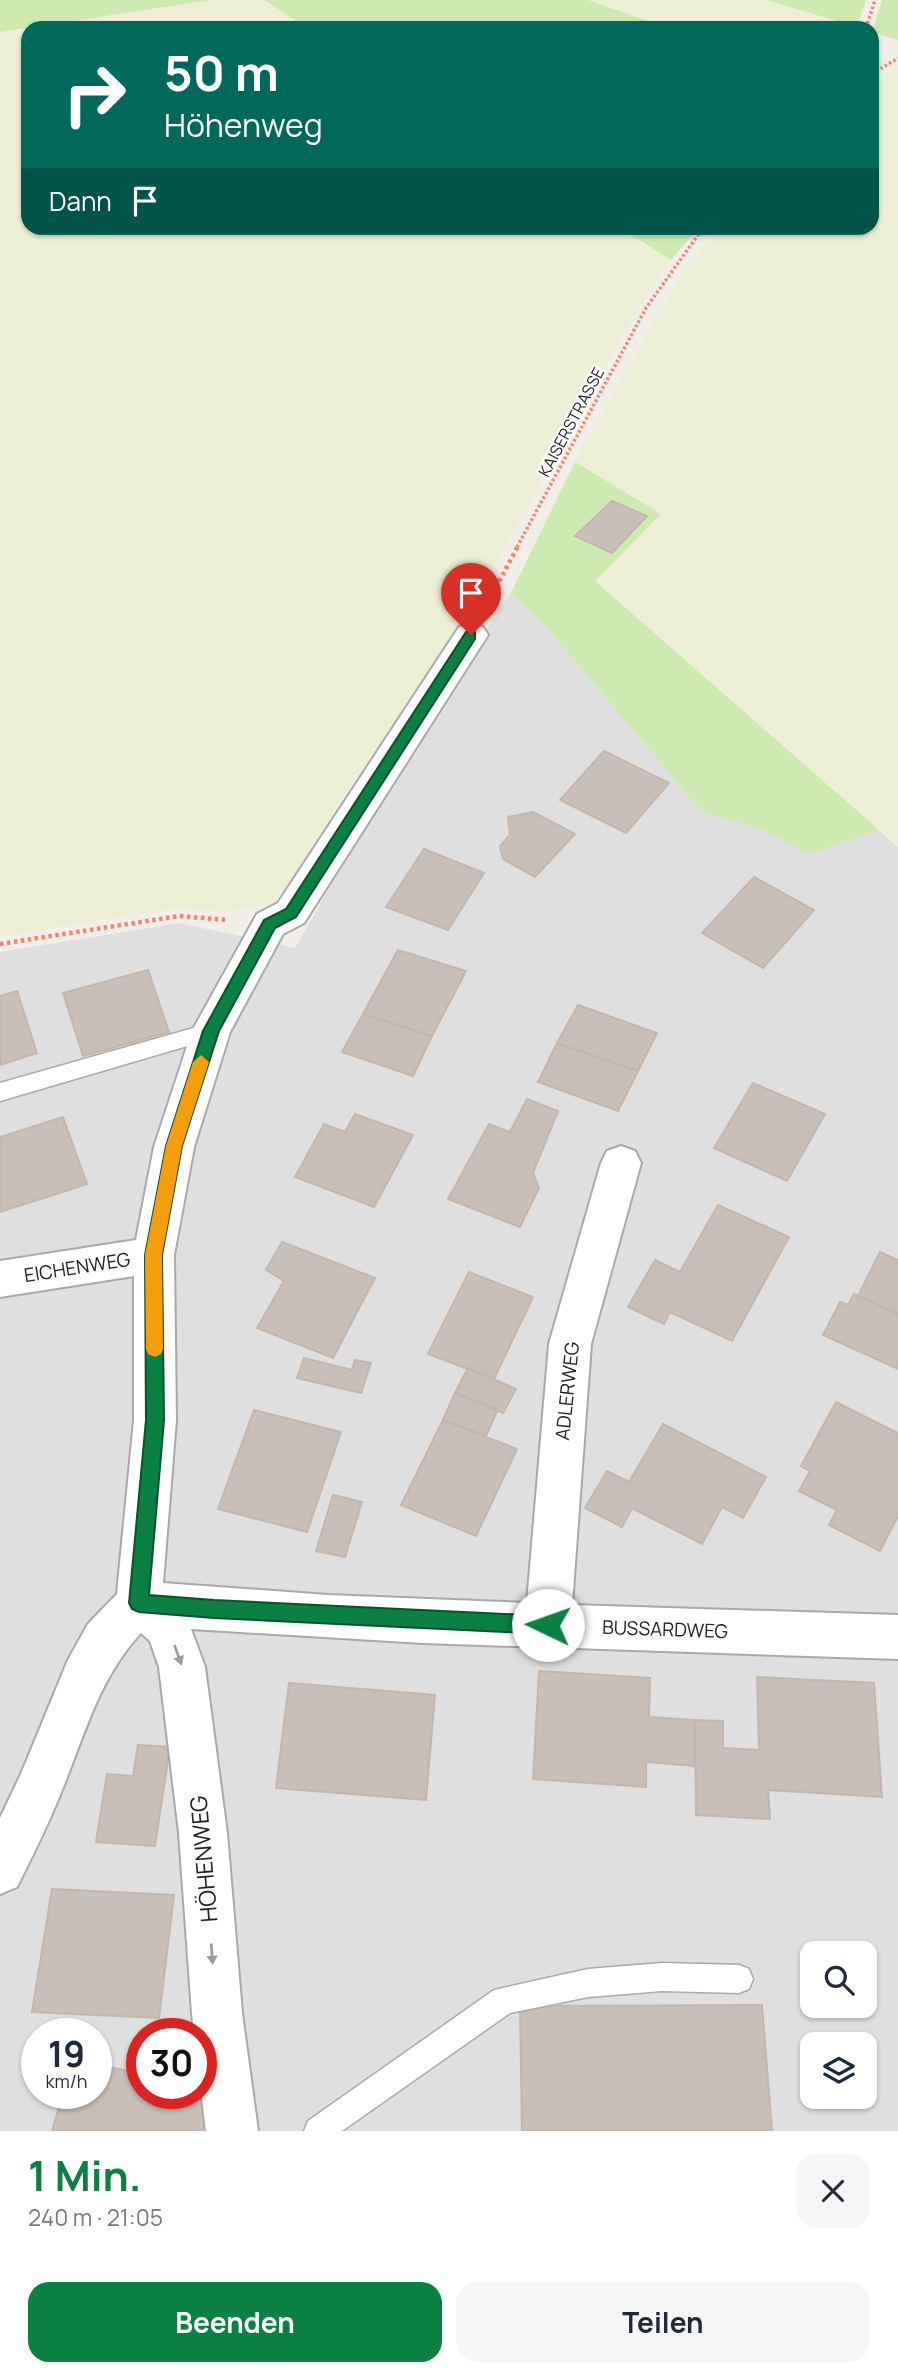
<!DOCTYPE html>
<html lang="de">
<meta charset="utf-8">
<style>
:root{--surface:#fff;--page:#f6f6f7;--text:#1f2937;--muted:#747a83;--accent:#0b8043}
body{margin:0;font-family:Manrope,sans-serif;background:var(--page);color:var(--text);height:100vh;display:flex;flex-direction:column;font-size:26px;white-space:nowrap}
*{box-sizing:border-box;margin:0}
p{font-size:23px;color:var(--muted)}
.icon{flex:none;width:38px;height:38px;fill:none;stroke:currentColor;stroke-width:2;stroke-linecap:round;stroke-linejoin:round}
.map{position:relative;height:2131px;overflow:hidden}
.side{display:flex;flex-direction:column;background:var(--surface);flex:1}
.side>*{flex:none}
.hud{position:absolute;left:21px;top:21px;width:858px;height:214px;border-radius:21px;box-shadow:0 2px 5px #0004;background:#00695c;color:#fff;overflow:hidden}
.tools{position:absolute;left:800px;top:1941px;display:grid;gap:14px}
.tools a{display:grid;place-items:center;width:77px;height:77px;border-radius:14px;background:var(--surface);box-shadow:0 2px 5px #0004;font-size:35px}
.speed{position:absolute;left:21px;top:2018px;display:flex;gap:14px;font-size:35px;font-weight:700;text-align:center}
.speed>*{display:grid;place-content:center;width:91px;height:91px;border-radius:50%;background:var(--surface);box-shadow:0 2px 5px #0004;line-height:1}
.speed small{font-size:18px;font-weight:400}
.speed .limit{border:10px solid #d22;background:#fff;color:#111}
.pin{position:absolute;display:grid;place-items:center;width:60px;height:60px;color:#fff;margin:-72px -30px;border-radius:50% 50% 50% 0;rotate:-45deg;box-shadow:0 0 7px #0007}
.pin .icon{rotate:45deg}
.me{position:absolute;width:77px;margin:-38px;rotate:273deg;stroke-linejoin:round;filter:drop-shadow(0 0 5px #0008)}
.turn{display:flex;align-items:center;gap:24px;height:147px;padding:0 28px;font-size:32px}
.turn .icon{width:91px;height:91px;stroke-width:2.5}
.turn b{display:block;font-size:49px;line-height:60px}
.then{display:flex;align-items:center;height:66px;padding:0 28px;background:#0003;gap:14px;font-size:26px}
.round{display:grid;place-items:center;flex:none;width:74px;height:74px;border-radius:21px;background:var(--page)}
.headline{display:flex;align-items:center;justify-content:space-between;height:119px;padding:0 28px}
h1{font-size:42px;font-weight:700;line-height:52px;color:var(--accent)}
.action{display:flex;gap:14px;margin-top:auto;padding:14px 28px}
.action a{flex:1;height:80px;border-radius:21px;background:var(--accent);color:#fff;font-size:28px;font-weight:700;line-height:80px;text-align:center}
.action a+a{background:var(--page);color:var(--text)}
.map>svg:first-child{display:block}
.residential{fill:#e0dfdf;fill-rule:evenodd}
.farmland{fill:#eef0d5}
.grass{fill:#cdebb0}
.building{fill:#c7bfb8;stroke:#c4b6ab;stroke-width:2}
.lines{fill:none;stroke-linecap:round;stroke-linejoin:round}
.lane-casing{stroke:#a9a9a9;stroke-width:3}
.street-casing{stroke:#a9a9a9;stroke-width:4}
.path-far1{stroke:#fa8072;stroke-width:3.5;stroke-dasharray:2.5 2.5;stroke-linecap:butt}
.path{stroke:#fa8072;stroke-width:4.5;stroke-dasharray:3.5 3.5;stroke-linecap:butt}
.lane{fill:#fff;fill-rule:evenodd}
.street{fill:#fff;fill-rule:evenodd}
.oneway{fill:#9c9c9c}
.route{fill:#0b8043;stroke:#07532c;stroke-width:2}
.slow{fill:#f59e0b}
.labels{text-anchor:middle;stroke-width:5;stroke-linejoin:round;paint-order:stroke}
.far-street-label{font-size:16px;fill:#222;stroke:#fff}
.street-label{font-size:19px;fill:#222;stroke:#fff}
.near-street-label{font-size:23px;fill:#222;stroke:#fff}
</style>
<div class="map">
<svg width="898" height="2131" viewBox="0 0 898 2131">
<rect width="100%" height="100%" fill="#f2efe9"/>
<!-- residential -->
<path class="residential" d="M511 593 548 629 702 812 762 830 809 854 879 830 898 847V2131H0V952L179 923 295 948 409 747ZM812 1953H864V2006H812ZM37 2034H96V2093H37ZM142 2034H201V2093H142ZM812 2044H864V2096H812Z"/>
<!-- farmland -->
<path class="farmland" d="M211 0H264L308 28H29Z
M588 0H766L857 27 668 28Z
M28 28V228H621L671 260 637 311 455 636 353 782 285 892 266 905 231 911 172 909 0 937V32Z
M898 65V847L594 580 660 514 575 462 678 280 719 228H872V82Z"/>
<!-- grass -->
<path class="grass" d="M0 0H211L0 32Z
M264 0H588L668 28H308Z
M766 0H866L857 27Z
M882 0H898V40L872 32Z
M621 228H698L671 260Z
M575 462 661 514 595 581 879 830 809 854 762 830 702 812 548 629 511 593Z"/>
<!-- building -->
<path class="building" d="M612 501 647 516 612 553 575 536Z
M604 751 669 783 626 833 560 800Z
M533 812 575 834 535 877 503 859 500 846 510 835 508 817Z
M424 849 484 873 448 930 386 907Z
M754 877 814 910 763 968 702 933Z
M398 950 466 971 432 1036 363 1014Z
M148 970 169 1032 83 1056 63 993Z
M17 991 37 1053 0 1065V996Z
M578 1005 657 1033 638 1071 557 1043Z
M363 1014 432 1036 413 1076 342 1052Z
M557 1043 638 1071 618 1111 538 1082Z
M753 1083 825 1114 787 1181 714 1148Z
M527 1099 558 1111 533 1173 539 1188 520 1227 448 1199 489 1124 510 1132Z
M355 1114 413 1135 374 1207 295 1177 324 1124 345 1132Z
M63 1117 87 1184 0 1212V1137Z
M718 1205 789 1237 732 1341 670 1312 664 1324 628 1307 655 1260 680 1272Z
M282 1242 375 1278 333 1358 257 1328 284 1281 266 1270Z
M880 1252 898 1260V1314L858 1296Z
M469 1272 533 1297 494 1379 428 1354Z
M854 1294 898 1314V1369L823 1335 840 1302 848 1305Z
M304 1358 352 1370 355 1360 371 1363 361 1393 297 1378Z
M468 1368 516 1389 503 1413 455 1393Z
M455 1393 498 1409 486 1436 443 1420Z
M836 1402 898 1433V1516L880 1551 829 1525 837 1510 799 1491 810 1471 801 1466Z
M254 1410 341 1432 307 1532 218 1509Z
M443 1420 517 1449 476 1536 401 1505Z
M663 1424 766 1477 743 1518 722 1507 702 1544 632 1508 622 1527 585 1508 607 1471 629 1482Z
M333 1495 362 1502 345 1557 316 1551Z
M539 1671 650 1678 649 1717 695 1720V1766L646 1762V1787L533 1779Z
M757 1677 874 1683 882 1797 768 1790 770 1819 696 1815 695 1720 723 1721V1748L759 1750Z
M289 1683 435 1695 426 1800 276 1788Z
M138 1745 170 1747 155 1846 96 1842 107 1774 133 1776Z
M52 1889 174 1895 159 2018 32 2012Z
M762 2005 772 2131H522L520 2006Z
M96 2064 142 2074V2093H201L211 2131H52L63 2093H96Z"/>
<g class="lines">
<!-- lane casing -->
<g class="lane-casing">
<path id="lane" d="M211 1023 218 1025 221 1031 218 1037 0 1101V1083Z
M662 1963 739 1965 749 1969 753 1979 749 1989 739 1993 662 1991 588 1997 510 2013 342 2131H304L308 2121 494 1990 588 1969Z"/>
</g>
<!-- street casing -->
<g class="street-casing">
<path id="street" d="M471 624 483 627 488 635 304 923 283 934 230 1032 194 1147 174 1255 176 1420 163 1583 328 1595 527 1603 549 1344 601 1163 607 1151 621 1146 635 1151 641 1163 591 1344 572 1605 898 1615V1659L423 1643 191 1629 205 1667 227 1833 242 2013 258 2131H206L201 2091V2034H194L192 2013 179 1833 159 1667 150 1641 141 1633C99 1678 85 1734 62 1790 49 1823 33 1855 17 1887L0 1894V1818L21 1774 68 1660 88 1624 117 1594 134 1420V1276L0 1297V1261L136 1240 154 1147 192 1031 257 914 278 903 459 627Z"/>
</g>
<!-- path-far1 -->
<path class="path-far1" d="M866 28 875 0
M872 74 898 58
M517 547 646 308 703 228"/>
<!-- path -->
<path class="path" d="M486 606 518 546
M0 944 179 916 227 920"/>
<!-- lane -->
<use href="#lane" class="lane"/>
<!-- street -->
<use href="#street" class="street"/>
</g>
<!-- one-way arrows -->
<defs><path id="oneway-solid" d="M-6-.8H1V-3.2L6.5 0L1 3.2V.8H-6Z" transform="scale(1.75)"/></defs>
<g class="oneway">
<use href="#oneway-solid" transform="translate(178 1655) rotate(70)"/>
<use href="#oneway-solid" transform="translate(212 1954) rotate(86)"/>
</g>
<!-- route -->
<path class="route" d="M471 630 475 632V639L296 917 275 928 219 1031 182 1146 162 1255 164 1420 149 1595 214 1600 548 1616 555 1618 558 1625 555 1631 548 1634 214 1618 139 1612 132 1609 129 1603 146 1420 145 1255 166 1146 203 1031 264 920 286 909 466 632Z"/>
<!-- slow -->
<path class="slow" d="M201 1055 209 1062 182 1146 162 1255 163 1349 161 1354 155 1357 148 1354 146 1349 145 1255 166 1146 193 1062Z"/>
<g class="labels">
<!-- far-street labels -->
<g class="far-street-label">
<text transform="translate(571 422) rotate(-62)" y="6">KAISERSTRASSE</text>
</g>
<!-- street labels -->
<g class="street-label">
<text transform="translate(77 1267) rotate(-9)" y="7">EICHENWEG</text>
<text transform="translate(567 1391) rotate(-84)" y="7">ADLERWEG</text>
<text transform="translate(665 1629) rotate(2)" y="7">BUSSARDWEG</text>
</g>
<!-- near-street labels -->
<g class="near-street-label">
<text transform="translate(204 1859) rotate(-95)" y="8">HÖHENWEG</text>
</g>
</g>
</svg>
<div class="tools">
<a><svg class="icon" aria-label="search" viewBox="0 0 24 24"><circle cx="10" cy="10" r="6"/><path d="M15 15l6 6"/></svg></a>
<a><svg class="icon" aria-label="layers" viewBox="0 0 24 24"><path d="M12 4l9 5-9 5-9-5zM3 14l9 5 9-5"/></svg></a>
</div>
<div class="speed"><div>19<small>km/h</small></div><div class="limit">30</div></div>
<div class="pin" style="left:471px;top:635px;background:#d93025"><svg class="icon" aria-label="arrive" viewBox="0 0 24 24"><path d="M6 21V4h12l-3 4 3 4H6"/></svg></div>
<svg class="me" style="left:548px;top:1625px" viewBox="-20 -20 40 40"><circle r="19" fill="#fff"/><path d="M0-13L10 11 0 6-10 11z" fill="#0b8043"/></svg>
<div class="hud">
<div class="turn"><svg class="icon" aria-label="right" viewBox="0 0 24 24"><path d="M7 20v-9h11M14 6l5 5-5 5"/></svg><div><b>50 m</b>Höhenweg</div></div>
<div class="then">Dann<svg class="icon" aria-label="arrive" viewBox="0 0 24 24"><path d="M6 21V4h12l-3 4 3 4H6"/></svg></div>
</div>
</div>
<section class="side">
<div class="headline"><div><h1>1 Min.</h1><p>240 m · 21:05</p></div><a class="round"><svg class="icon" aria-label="close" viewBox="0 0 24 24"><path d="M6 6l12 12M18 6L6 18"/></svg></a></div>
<div class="action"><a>Beenden</a><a>Teilen</a></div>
</section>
